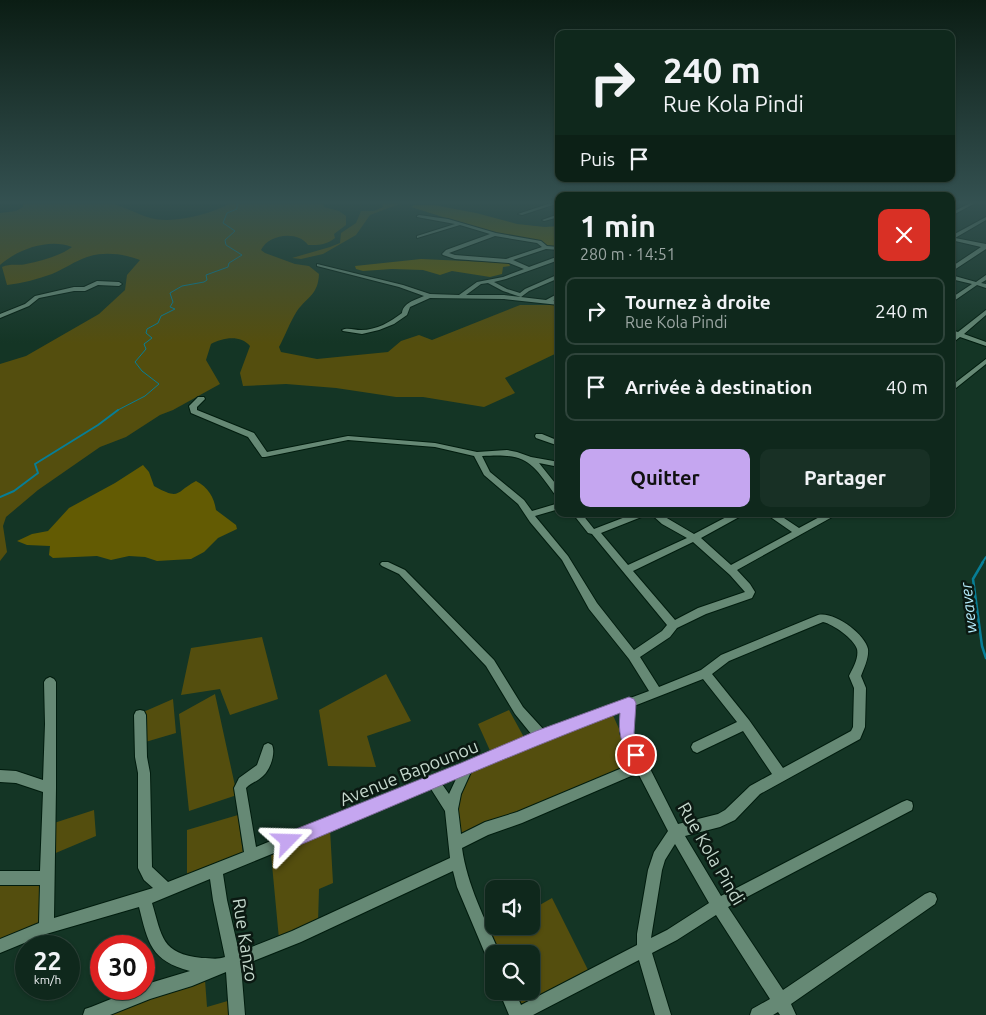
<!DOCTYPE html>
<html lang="fr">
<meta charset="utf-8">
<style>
:root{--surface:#0f281c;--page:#183025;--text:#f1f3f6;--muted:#9ba6a3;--line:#2f443b;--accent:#c5a6f0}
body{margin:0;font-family:Ubuntu,sans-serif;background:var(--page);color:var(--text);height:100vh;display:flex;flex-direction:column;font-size:19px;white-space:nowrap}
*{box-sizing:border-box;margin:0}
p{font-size:16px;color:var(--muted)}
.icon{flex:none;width:28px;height:28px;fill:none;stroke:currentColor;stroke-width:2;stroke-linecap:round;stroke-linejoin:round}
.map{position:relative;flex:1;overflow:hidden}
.details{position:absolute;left:555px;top:192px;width:400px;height:325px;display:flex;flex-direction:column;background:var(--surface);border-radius:10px;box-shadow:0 1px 4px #0004,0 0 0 1px var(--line)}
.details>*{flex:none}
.hud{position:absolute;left:555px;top:30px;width:400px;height:152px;border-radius:10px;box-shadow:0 1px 4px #0004,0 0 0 1px var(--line);background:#0f281c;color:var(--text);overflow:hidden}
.controls{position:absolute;left:485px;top:880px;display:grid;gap:10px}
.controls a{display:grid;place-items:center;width:55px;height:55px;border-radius:10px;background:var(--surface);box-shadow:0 1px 4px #0004,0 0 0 1px var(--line);font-size:25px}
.speed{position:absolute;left:15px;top:935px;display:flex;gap:10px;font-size:25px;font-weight:700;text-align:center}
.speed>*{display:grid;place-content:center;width:65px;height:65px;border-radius:50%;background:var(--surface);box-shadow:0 1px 4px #0004,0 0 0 1px var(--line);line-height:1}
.speed small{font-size:12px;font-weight:400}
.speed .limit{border:8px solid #d22;background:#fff;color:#111}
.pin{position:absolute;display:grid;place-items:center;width:42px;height:42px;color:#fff;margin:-21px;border:2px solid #fff;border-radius:50%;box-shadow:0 1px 5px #0007}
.me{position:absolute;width:55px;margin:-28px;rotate:68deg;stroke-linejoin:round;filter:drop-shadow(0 0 4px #0008)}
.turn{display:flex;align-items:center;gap:18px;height:105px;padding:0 25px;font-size:22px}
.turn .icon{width:65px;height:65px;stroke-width:2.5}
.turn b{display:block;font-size:35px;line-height:42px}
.then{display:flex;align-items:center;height:48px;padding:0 25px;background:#0003;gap:10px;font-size:19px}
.round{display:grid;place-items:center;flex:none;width:52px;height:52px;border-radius:10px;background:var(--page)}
.summary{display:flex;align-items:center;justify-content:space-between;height:85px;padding:0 25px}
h1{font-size:30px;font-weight:700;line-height:38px}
.button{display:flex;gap:10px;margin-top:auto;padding:10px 25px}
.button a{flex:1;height:58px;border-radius:10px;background:var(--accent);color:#111;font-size:20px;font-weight:700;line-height:58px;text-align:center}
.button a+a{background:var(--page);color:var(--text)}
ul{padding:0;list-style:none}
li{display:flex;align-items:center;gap:15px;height:68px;margin:0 10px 8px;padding:0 15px;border:2px solid var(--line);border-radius:10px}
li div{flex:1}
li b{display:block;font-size:19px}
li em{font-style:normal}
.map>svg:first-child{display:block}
.green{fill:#544e0e}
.forest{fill:#635b03}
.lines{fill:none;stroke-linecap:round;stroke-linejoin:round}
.stream-far2{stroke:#077e96;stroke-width:1}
.stream-far1{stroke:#077e96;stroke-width:2}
.stream{stroke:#077e96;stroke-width:2.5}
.minor-casing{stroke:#001c0e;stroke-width:2}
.minor{fill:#668975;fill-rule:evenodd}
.route{fill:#c5a6f0;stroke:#806c9c}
.labels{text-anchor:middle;stroke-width:5;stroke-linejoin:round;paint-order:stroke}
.water-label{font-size:16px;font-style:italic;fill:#b5ecfc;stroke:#0b1912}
.near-street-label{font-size:18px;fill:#c4d7cc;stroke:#0b1912}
</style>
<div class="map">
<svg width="986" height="1015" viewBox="0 0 986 1015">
<rect width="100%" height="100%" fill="#143525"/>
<!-- green -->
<path class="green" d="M23 201C49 201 77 199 104 202 120 204 132 212 147 217 170 225 208 215 229 204V201H323L324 207 339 211 346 216V225L334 234 335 238C327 245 318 245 308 245 298 230 268 234 261 250L265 253 295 264 309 266 319 274C318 295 308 296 297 311 290 322 285 336 279 347L281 352 317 359 388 352 401 341 419 335 432 340 520 305H559V352L505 378 515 393 484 407 423 397H396L336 388 286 384 243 386 240 373 250 346C240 334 222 338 211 344L206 360 220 384 173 410 160 415 126 437 100 447 38 490 6 517 3 526 7 552 0 561V364L26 356 99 314 125 290 127 275 140 260C125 254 104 251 87 257 75 261 64 269 52 274 38 279 23 283 7 285L2 267C11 263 17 266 26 264 41 261 60 256 72 247 49 238 18 249 0 265V213L16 211 23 207Z
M373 201H407L370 215 356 235 323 254 301 259 292 258 330 247 340 243 341 233 356 223 361 211H374L383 207 381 203Z
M262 637 278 699 230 715 220 689 181 695 191 648Z
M386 674 411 721 367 736 376 767 328 766 319 710Z
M215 694 237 795 189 811 179 714Z
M173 699 176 733 142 743 141 713Z
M509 710 526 741 492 755 478 724Z
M612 713 635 765 459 838 456 800 470 771Z
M94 810 96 836 51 855V824Z
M238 815 243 854 187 880V830Z
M330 829 333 883 319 889 318 923 279 939 271 854Z
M0 881 43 882 40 927 0 944Z
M552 898 590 974 519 1005 513 991H531V954H496L487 933 500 926H531V910Z
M205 980 207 1007 231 1000 233 1015H113V1009Z"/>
<!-- forest -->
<path class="forest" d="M415 205H434L476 213 517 224 545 227 559 226V248L523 239 494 233 411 207Z
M421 259 509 263 510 266 503 267 502 274 490 277 452 271 440 275 423 270 392 269 363 271 356 269 355 266Z
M143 465 149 472 154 486C181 501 175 492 196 481 208 487 214 497 216 510L236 525 237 529 218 538 204 552 191 559 157 561 145 557 129 556 111 560 97 556 53 558 49 555 50 546 27 545 17 541 32 534 48 531 69 508 115 483Z"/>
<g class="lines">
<!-- stream-far2 -->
<path class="stream-far2" d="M116 411 145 396 159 384 142 371 135 362 146 349 144 344 152 338 146 333 147 329 158 323 161 316 175 309 170 307 173 302 170 293 182 286 204 282 207 280 206 275 228 267 229 263 242 255 226 245 225 240 235 231 223 223 227 213 237 209V201"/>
<!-- stream-far1 -->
<path class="stream-far1" d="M0 497 14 491 38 473 35 464 98 425 118 410
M982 563 986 557"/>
<!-- stream -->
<path class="stream" d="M983 562 973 579 982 646 986 658"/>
<!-- minor casing -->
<g class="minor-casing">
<path id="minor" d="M557 201H559V203L522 215 518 214Z
M974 201H979L951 216V213Z
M559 214V217L544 221 542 220Z
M419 215 448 219 496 233 541 241 547 246 559 247V250L546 249 513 260 529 267 559 256V260L506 279 494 282 507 289 520 293 525 289 559 274V278L529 291 521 297 503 291 488 283 481 284 466 295H504L546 300 559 293V298L553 301H559V305L504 299 430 298 410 307 407 315 394 324 379 330 362 334 343 331 342 330C347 327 355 330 361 330 377 330 390 322 402 313 403 303 415 300 424 296L399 287 317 266V264L403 285 430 294 459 295 477 282 503 277 524 269 509 263 455 259 443 255 442 254 446 250 490 234 460 225 417 238V236L455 224 417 217V216ZM495 236 537 243 542 247 506 259 455 255 449 253Z
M986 217V220L955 238 986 244V249L951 272V267L981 247 951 240V236Z
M951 275 976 282 986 275V280L981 283 986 284V288L977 285 951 303V298L972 284 951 279Z
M97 281 119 282 122 284 119 286 98 285 85 291H74L39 298 29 306 0 318V314L25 304 35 296 74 287H84Z
M986 310V315L964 334 986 342V346L960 337 951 344V339L955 335 951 334V330L958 332Z
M986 359V364L951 392V386Z
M198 397H204L205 399 197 407V410L254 433 267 452 348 436 435 443 477 452 507 450 517 452 531 457 559 462V467L539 463 559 488V497L556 496C531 461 527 453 482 456L490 472 524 500 532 511 559 503V509L535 516 568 556 597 603 634 650 662 631 667 625 592 534 588 533 573 514H582L594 529 633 514H645L644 516 601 533 628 565 687 538 662 524 651 514H660L694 534 732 514H742L741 516 701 538 731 565 792 532 769 516 768 514H778L799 528 825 514H835L834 516 737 570 750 584 755 592 752 598 706 614 677 628 670 637 640 657 659 687 701 670 721 655 818 615C834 611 865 634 868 649 869 658 864 668 861 676L866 688 865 727 860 739 760 794 735 820 720 827 685 836 721 896 902 802 907 800 912 802 913 806 912 810 728 907 783 990 925 894 930 892 935 894 937 899 935 904 791 1004 796 1015H780L778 1012 773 1015H750L752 1009 770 999 716 915 677 940 652 953 671 1015H655L639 960 533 1015H509L499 991H515L521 1005 637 945V934L648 870 654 852 668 831 638 773 522 823 488 835 462 848C467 885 485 919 500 954H494V965L489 963 457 887 453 871 301 942 241 966 245 1015H229L226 972 192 986 150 999 110 1015H83L85 1009 91 1007 136 989H144V986L150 983 190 971C151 961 148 943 139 907L46 934 0 953V939L39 923 40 885H0V871H40L43 792 16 783 0 782V770L16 771 43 780 45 724 44 682 46 679 50 677 54 679 56 682V788L54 918 153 888 144 880 138 868V773L135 757 134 715 136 711 140 710 144 711 146 715 147 757 150 773 152 867 168 882 244 852 234 788 239 778 257 765 264 745 268 743 272 745C276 753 270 770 263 776 258 781 251 783 246 788L256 847 532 735 515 714 486 666 399 574 382 566 380 564 382 562H388L405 570 494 660 523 707 544 730 649 691 629 659 589 609 562 560 530 522 518 504 484 475 474 456 435 447 348 440 265 457H262L248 437 191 413 189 406ZM693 542 730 575 745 592 698 608 675 620 633 571ZM823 622C833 624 854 639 857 649 859 658 853 668 849 676L854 688 853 727 851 731 783 768 749 720 712 674 729 661ZM703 679 737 722 693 743 691 747 693 751 697 753 701 751 743 731 772 774 750 786 725 810 718 814 678 824 632 733 634 706ZM622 711 620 733 634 763 517 812 485 822 461 834 458 809 461 794 471 772 546 740ZM456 779 449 794 442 784ZM431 789 445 811 450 858 292 931 239 952 227 900 223 874ZM675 844 709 903 667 930 651 938 662 870 665 860ZM210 879 213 900 225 957C217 960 210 958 202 958 161 954 162 936 152 903Z
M536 434H542L559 441V446L536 438 535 436Z"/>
</g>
<!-- minor -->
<use href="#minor" class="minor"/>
</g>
<!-- sky -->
<linearGradient id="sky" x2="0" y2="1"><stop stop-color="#0b1d14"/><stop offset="0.59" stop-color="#345151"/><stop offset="1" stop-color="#345151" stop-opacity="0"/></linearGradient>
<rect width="986" height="343" fill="url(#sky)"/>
<!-- route -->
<path class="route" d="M629 697 634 699 636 703 634 733 644 755 641 760 636 762 630 760C621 741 618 734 620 713 508 756 398 804 288 850L281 847 279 841 281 835 461 763 536 731Z"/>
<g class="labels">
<!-- water labels -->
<g class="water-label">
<text transform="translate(968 608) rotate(-96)" y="6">weaver</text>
</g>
<!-- near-street labels -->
<g class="near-street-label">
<text transform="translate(409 773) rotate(-22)" y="6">Avenue Bapounou</text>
<text transform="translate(711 854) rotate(60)" y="6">Rue Kola Pindi</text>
<text transform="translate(245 940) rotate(81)" y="6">Rue Kanzo</text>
</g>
</g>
</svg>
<div class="controls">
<a><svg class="icon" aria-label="sound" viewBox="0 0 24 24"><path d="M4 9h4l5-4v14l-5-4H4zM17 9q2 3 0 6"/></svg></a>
<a><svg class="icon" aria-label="search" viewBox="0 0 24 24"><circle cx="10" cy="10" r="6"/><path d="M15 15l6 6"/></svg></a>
</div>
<div class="speed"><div>22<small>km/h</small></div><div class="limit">30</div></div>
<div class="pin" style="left:636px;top:755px;background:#d93025"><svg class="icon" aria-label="arrive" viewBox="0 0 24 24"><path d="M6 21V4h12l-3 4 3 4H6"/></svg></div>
<svg class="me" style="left:288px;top:841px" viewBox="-20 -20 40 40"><path d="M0-17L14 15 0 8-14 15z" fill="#c5a6f0" stroke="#fff" stroke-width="4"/></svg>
<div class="hud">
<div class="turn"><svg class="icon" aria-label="right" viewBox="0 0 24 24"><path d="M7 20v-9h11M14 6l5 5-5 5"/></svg><div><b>240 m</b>Rue Kola Pindi</div></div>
<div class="then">Puis<svg class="icon" aria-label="arrive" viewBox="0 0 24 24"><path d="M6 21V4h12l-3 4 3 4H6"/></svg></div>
</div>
<section class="details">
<div class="summary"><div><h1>1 min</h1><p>280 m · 14:51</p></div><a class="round" style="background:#d93025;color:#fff"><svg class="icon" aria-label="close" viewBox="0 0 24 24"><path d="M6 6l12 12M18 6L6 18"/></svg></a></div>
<ul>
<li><svg class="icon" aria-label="right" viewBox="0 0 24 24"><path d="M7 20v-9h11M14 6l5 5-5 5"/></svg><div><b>Tournez à droite</b><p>Rue Kola Pindi</p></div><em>240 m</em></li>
<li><svg class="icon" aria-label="arrive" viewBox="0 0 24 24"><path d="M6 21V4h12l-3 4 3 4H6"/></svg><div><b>Arrivée à destination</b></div><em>40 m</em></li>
</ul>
<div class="button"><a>Quitter</a><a>Partager</a></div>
</section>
</div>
